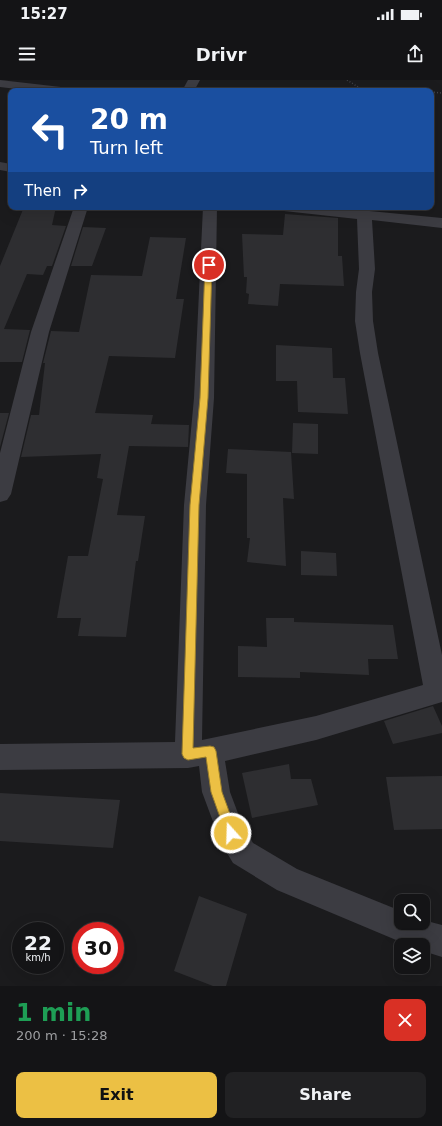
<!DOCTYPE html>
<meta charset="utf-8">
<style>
:root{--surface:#141416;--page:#212123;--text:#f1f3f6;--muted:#9d9ea1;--line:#333335;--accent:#ecc044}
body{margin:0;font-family:"DejaVu Sans",sans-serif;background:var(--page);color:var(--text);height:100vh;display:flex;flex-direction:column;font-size:15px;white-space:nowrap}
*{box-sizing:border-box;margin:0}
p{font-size:13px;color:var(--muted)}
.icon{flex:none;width:22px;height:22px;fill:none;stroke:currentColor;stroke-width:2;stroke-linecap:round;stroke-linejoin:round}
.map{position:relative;height:906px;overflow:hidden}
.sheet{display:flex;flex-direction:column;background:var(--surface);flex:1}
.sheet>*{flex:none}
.guide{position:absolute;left:8px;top:8px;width:426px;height:122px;border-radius:8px;box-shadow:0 4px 16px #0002,0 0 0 1px var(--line);background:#1a4fa0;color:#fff;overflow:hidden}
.fabs{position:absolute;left:394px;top:814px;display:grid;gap:8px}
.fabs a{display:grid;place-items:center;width:36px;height:36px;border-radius:8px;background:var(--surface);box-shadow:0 4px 16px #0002,0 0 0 1px var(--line);font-size:20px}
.speed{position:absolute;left:12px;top:842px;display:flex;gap:8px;font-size:20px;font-weight:700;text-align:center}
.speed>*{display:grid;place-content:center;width:52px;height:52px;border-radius:50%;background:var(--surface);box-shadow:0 4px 16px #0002,0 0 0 1px var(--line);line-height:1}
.speed small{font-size:10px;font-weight:400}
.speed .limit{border:6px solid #d22;background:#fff;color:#111}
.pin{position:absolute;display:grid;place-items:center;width:34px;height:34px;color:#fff;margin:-17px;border:2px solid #fff;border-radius:50%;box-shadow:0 1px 4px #0007}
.me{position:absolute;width:44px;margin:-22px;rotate:340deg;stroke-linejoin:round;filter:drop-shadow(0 0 3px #0008)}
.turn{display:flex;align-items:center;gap:14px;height:84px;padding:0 16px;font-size:18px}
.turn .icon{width:52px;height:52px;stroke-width:2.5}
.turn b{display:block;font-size:28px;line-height:34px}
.then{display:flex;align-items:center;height:38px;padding:0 16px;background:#0003;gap:8px;font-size:15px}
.round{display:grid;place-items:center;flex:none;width:42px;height:42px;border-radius:8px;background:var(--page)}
.headline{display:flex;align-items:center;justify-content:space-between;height:68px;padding:0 16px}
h1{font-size:24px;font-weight:700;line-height:30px;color:#1e9e55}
.button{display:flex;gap:8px;margin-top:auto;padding:8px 16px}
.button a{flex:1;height:46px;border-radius:8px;background:var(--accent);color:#111;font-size:16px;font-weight:700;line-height:46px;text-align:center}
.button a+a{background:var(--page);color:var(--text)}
.status{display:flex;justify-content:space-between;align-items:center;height:28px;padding:0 20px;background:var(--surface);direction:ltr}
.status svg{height:11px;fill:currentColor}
header{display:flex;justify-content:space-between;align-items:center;height:52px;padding:0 16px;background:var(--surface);font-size:18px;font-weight:700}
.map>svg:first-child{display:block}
.building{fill:#2e2e31}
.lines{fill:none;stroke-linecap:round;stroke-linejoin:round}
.path{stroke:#424349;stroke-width:1.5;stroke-dasharray:1 2;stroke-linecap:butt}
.minor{fill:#3c3c42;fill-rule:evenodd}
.route{fill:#ecc044;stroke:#997d2c}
</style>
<div class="status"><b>15:27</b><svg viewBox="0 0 49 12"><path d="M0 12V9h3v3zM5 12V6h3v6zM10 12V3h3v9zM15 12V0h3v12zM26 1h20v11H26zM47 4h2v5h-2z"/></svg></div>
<header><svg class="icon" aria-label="menu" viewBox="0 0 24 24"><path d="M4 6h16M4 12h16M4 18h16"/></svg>Drivr<svg class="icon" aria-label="share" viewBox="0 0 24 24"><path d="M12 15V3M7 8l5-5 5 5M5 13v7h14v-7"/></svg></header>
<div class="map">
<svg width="442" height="906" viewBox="0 0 442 906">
<rect width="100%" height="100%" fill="#1b1b1d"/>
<!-- building -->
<path class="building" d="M24 127H56L52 145 66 146 52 186H47L43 195 27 194 4 249 30 250 22 282H0V186Z
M285 134 338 138V176H342L344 206 280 204 278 226 248 224 249 214 246 213 247 197H244L242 154 283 155Z
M83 147 106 148 92 186H71Z
M150 157 186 158 176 219H184L175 278 109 276 95 333 153 335 151 344 189 345 188 367 129 366 117 435 145 436 138 481H136L126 557 78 556 81 538H57L68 476H88L103 399 97 398 101 374 21 377 31 335H39L45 283H43L51 251 79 252 91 195 142 196Z
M276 265 332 268 333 298H345L348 334 298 332 297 301H276Z
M0 333H9L0 367Z
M293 343 318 344V374L292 373Z
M228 369 291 372 294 419 283 418 286 486 247 482 250 458H247V394L226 393Z
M301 471 336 473 337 496 301 495Z
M266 538H294V542L393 545 398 579H368L369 595 300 592V598L238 597V566L267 567Z
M433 626 442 646V653L393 664 384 641Z
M289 684 291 699H311L318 725 252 738 242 693Z
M442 696V749L394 750 386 697Z
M0 713 120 720 113 768 0 761Z
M199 816 247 834 226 906H213L174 891Z"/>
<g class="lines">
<!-- path -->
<path class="path" d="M347 0 363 10
M362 11 378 9 414 11
M431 12 442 13"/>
<!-- minor -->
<path class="minor" d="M0 0 61 7 65 8 67 11H33L0 7Z
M188 0H200L194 11H182Z
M0 82 11 84V92L0 90Z
M74 127H88L49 252 11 414 7 420 0 422V373L31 252Z
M203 127H217L214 318 206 425 202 660 316 636 423 605 360 273 355 241 356 212 359 189 357 139 284 131 279 130 277 127H328L442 138V148L372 140 375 189 372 212 373 241 378 273 442 575V622L316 660 225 681 230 712 242 744 253 763 297 789 401 831V843H423V840L442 845V877L423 871V865H408L277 810 233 783 221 763 202 712 199 686 188 688 0 690V664L175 662 184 425 194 318Z"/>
</g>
<!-- route -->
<path class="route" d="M209 183 212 185 208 318 199 425 193 668 210 666 214 667 216 671 222 712 237 753 235 757 231 759 227 757 211 712 206 677 188 680 184 678 182 674 190 425 200 318 205 185Z"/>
</svg>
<div class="fabs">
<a><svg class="icon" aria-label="search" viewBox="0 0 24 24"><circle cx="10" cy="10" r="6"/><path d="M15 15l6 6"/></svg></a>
<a><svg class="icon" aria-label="layers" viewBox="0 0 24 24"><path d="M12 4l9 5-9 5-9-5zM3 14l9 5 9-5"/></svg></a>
</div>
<div class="speed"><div>22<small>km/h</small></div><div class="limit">30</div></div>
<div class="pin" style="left:209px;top:185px;background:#d93025"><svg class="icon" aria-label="arrive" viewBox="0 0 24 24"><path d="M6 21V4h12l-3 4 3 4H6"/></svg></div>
<svg class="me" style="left:231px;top:753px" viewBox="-20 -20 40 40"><circle r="17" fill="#ecc044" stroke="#fff" stroke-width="3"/><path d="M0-11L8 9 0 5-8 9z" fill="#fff"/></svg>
<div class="guide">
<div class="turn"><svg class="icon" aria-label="left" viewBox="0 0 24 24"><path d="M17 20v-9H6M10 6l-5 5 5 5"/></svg><div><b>20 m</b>Turn left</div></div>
<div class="then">Then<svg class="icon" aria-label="right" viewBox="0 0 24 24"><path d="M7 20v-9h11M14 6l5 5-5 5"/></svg></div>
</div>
</div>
<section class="sheet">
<div class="headline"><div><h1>1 min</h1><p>200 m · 15:28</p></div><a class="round" style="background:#d93025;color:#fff"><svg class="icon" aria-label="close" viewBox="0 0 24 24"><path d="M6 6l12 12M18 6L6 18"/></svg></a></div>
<div class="button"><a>Exit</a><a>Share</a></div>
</section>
